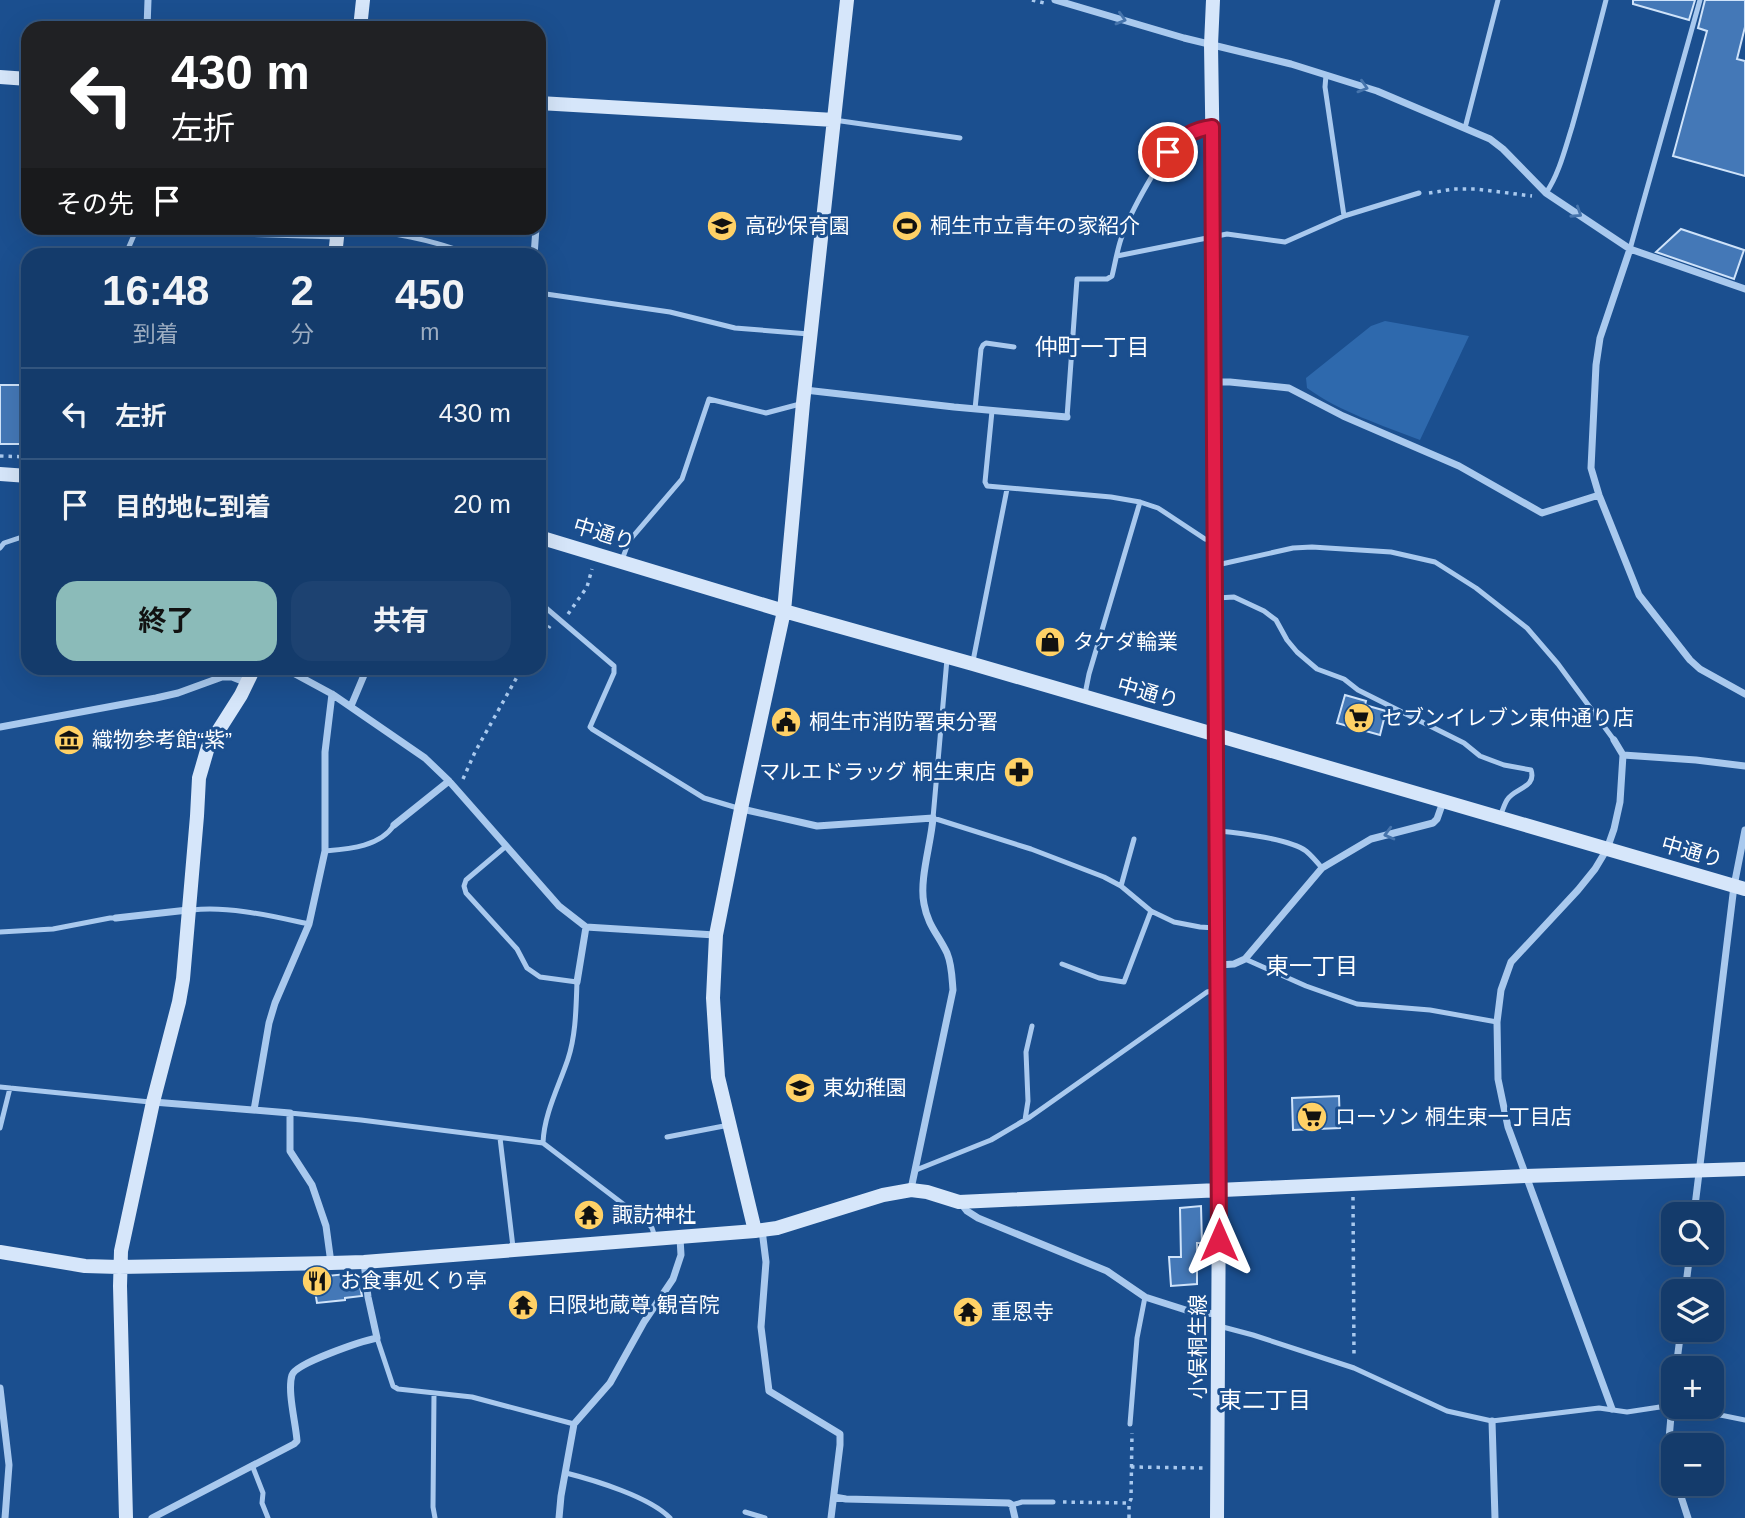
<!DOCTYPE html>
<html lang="ja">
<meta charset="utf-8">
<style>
:root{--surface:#143b6b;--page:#1d4271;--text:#f1f3f6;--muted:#9dadc1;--line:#33557e;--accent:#8bbbb9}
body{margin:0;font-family:Arial,"Noto Sans JP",sans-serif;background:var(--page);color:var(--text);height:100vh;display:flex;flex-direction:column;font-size:26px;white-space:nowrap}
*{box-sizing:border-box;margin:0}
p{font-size:23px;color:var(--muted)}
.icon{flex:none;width:38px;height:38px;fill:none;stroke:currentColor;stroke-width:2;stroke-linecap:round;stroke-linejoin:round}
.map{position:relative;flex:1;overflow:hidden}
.sheet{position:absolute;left:21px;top:248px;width:525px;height:427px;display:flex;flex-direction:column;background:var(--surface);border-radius:21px;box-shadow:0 7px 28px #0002,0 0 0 2px var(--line)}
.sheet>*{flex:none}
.guide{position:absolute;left:21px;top:21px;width:525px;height:214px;border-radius:21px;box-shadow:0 7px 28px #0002,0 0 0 2px var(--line);background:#202124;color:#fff;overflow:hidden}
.controls{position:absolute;left:1661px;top:1202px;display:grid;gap:14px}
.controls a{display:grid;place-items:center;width:63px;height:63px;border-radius:14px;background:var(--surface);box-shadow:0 7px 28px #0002,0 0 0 2px var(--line);font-size:35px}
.pin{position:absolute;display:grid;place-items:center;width:60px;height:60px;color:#fff;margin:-30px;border:4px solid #fff;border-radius:50%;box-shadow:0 2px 7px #0007}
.me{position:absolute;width:77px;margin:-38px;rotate:0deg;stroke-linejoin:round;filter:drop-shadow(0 0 5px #0008)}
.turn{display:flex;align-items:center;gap:24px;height:147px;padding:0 35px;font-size:32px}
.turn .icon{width:91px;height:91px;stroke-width:2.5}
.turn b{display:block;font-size:49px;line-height:60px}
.then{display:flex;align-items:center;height:66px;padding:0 35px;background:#0003;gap:14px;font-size:26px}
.eta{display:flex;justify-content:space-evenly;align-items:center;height:119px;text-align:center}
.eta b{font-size:42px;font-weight:700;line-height:49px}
.button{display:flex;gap:14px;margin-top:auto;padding:14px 35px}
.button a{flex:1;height:80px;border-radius:21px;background:var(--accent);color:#111;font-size:28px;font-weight:700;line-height:80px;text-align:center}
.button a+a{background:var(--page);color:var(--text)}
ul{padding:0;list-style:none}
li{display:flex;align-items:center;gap:21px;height:91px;padding:0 35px;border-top:2px solid var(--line)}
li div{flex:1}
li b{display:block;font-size:26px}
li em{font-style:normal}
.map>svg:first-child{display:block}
.green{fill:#2e69ad}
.building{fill:#4478b7;stroke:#cfe3fa;stroke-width:2}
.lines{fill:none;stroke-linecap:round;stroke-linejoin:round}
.path{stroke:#a9c9ee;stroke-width:3.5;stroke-dasharray:3.5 5;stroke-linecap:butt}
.lane{stroke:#a9c9ee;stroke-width:5}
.street{stroke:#a9c9ee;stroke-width:7}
.secondary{stroke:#d6e6fa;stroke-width:14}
.oneway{stroke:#4674ac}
.route-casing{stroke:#92132f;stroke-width:18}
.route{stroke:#e11d48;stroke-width:12}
.labels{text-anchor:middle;stroke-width:6;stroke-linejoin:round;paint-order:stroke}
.poi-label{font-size:21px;fill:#fff;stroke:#1b4f8f;text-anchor:start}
.street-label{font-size:21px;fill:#fff;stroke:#1b4f8f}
.neighbourhood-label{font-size:23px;fill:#fff;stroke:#1b4f8f}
</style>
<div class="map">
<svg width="1745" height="1518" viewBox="0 0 1745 1518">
<rect width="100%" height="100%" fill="#1b4f8f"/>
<!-- green -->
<path class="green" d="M1385 321 1469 336 1420 440C1382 425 1340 412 1307 388L1306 378 1371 326Z"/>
<!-- building -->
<path class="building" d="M1633 0H1695L1689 20 1633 4Z
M1705 0H1745V27L1737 59 1745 61V176L1673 156 1707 31 1698 28Z
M1681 229 1744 250 1734 279 1656 252Z
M0 385H28V444H0Z
M1345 695 1366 701 1365 705 1386 711 1380 735 1337 723Z
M1339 1096 1340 1128 1293 1130 1292 1098Z
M1201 1206 1202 1243H1197V1284L1171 1286 1169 1257H1181L1180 1208Z
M327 1273V1276L357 1273 362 1296 345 1298V1300L317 1303 315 1291 310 1292 309 1274Z"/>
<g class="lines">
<!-- path -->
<path class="path" d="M1032 0 1044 3
M1429 193 1454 189H1476L1532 196
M0 456 28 457
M568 614 587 587 592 569
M539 642 550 626
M463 779 475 752 522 668
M1353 1197 1354 1357
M1131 1467 1203 1468
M1063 1502 1129 1503
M1129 1518V1503L1131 1499 1132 1433"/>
<!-- lane -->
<path class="lane" d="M1326 75 1325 87 1344 216
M834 120 960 138
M1465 128 1498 0
M1546 193C1559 174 1565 149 1572 127 1584 85 1595 43 1606 0
M141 228 146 231 337 237
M347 228C384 231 438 240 472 256
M1630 249 1700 0
M125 256 137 228
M1117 256 1227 234 1285 242 1344 216 1419 193
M539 293 670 312 735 328 809 334
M975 409 981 349 983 345 986 343 1014 347
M992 411 985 482 987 486 1111 497 1140 502 1158 508 1205 539 1215 541
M1067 417 1077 279H1107L1112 276C1115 264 1117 251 1121 239 1129 215 1162 152 1182 138 1191 131 1201 128 1212 127
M0 548 4 543 28 535
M622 560 629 541 682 479 709 399 766 413 800 404
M1217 565 1293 548 1312 547 1391 552 1435 562 1476 588 1527 628 1558 664 1614 740
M1217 598 1234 597 1264 611 1276 620 1287 640 1297 652 1317 669 1344 679 1358 690 1464 743 1480 756 1504 765 1531 770C1537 788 1514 788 1507 800 1504 805 1502 812 1500 817
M539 602 614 666V673L590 727 592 729 704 798 741 809
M947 659 933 818 1031 849 1104 877 1121 886 1151 911 1174 922 1200 927 1215 928
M973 661 1007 489
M1085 694 1089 674 1140 502
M1219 831C1240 833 1290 839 1306 851 1312 856 1317 862 1322 868
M505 847 466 880 464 886 466 893 517 949 527 968 540 977 577 982C576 1008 576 1034 568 1059 559 1086 544 1114 543 1143
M325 851C348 849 380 847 394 825
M1121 886 1134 839
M192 910C230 906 271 916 309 924
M0 932 53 929 110 918H116
M1245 959 1306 986 1357 1004 1430 1010 1497 1022
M1062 964 1099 978 1124 982 1151 911
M0 1087 150 1102
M290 1113 361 1120 543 1143 648 1223 652 1228 655 1237
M1025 1120 1028 1101 1026 1052 1032 1026
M0 1128 10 1088
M667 1137 729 1125
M500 1138 513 1247
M916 1170 991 1140 1030 1117 1207 992 1216 990
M1219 1326 1253 1335 1354 1368 1447 1411 1492 1421 1599 1408 1627 1412 1673 1405
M377 1338 393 1386 398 1389 472 1397 574 1424
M434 1393 433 1507 435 1518
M1681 1407 1745 1420
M1130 1424 1137 1338 1145 1297
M252 1465 263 1493 262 1503 268 1518
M566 1473C594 1480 650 1497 670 1518
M1012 1505 1022 1502H1053
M745 1512 765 1518"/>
<!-- street -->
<path class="street" d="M1055 0 1184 38 1291 64 1377 91 1490 139 1503 149 1546 193 1630 249 1745 289
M147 28 148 0
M539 182 544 104
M1630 249 1600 338 1596 365 1591 468 1599 495 1639 595 1690 660 1700 669 1745 694
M534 256 536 228
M1215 382H1230L1289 388 1343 416 1459 466 1542 513 1599 495
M805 390 954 407 1067 417
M284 668 332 694 425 758 449 781 559 906 586 927 715 935
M351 706 367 668
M0 727 156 698 178 693 222 677H232L247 683
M1623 755 1696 760 1745 766
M742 809 817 826 933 818C931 844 919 880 924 904 928 926 938 934 947 953 952 965 952 978 953 990L911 1189
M394 825 449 781
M116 918 188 910
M1219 965 1234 964 1245 959 1322 868 1371 839 1433 823 1437 819 1443 802
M577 982 586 927
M153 1102 290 1113V1151L312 1185 326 1226 331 1263
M254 1110 269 1023 275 1003 309 924 325 851V752L332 694
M960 1202 967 1211 978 1218 1107 1271 1145 1297 1192 1312 1218 1314
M1694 1214 1734 886 1745 830
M762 1230 766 1262 761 1327 769 1391 840 1434V1445L831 1518
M1685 1292 1690 1253
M1676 1368 1681 1330
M0 1388 9 1465 5 1518
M1673 1393 1667 1462 1673 1474
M1612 1409 1508 1127 1498 1079 1497 1022 1501 990 1511 962 1578 890 1595 869 1607 849 1614 829 1620 802 1623 755 1614 740
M1492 1421 1495 1518
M1677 1484 1688 1518
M834 1497 846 1499 1009 1503 1012 1505 1015 1518
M152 1518 294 1444 297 1441C296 1424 287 1391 292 1375 296 1363 362 1341 377 1338L368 1297 364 1262
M559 1518 561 1496 574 1424 610 1383 644 1322 673 1279 681 1255 680 1238"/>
<!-- secondary -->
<path class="secondary" d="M1213 0 1211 45 1214 236 1219 1191 1217 1518
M360 28 363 0
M0 77 28 79
M539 103 834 120
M335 256 338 228
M0 474 28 476
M539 537 784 611 973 664 1745 889
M755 1231 718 1077 713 998 716 935 741 809 784 611 803 403 847 0
M0 1252 85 1266 119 1267 331 1263 364 1262 755 1231 777 1228 883 1195 911 1190 927 1192 959 1202 1525 1176 1745 1169
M126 1518 120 1286 121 1251 153 1102 179 1002 183 979 197 816 199 778 208 747 241 695 254 668"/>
</g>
<!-- one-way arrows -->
<defs><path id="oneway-chevron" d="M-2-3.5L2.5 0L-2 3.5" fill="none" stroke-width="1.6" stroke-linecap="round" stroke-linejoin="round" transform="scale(1.75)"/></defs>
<g class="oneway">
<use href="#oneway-chevron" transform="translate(1121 19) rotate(16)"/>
<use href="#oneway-chevron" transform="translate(1363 87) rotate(17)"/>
<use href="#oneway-chevron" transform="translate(1577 213) rotate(33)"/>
<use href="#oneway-chevron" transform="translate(1389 834) rotate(165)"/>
</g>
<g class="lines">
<!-- route casing -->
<g class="route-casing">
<path id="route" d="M1168 152C1181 138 1193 129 1212 127L1219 1240"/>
</g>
<!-- route -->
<use href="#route" class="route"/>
</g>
<!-- icons -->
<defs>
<g id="school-disc" transform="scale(1.575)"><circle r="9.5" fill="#ffd166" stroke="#1b4f8f"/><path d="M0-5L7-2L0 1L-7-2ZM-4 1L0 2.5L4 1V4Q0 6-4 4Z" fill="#111"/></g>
<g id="stadium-disc" transform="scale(1.575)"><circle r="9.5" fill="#ffd166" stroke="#1b4f8f"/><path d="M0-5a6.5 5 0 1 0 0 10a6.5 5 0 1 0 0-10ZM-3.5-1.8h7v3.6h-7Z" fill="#111"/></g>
<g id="shop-disc" transform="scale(1.575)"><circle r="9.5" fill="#ffd166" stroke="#1b4f8f"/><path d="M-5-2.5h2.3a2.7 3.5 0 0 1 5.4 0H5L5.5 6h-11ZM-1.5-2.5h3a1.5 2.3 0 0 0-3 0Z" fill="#111"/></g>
<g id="supermarket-disc" transform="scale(1.575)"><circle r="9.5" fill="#ffd166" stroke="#1b4f8f"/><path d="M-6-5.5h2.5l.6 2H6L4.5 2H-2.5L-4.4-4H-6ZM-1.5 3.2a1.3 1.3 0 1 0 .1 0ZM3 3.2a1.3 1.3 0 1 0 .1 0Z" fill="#111"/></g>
<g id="civic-disc" transform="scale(1.575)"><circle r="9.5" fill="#ffd166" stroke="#1b4f8f"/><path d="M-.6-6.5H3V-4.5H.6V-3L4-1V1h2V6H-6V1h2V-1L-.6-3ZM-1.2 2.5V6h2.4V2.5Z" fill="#111"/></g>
<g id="museum-disc" transform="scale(1.575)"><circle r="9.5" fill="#ffd166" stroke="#1b4f8f"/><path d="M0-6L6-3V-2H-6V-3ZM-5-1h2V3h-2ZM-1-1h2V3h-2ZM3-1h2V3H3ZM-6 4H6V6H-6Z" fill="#111"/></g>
<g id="pharmacy-disc" transform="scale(1.575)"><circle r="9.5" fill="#ffd166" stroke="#1b4f8f"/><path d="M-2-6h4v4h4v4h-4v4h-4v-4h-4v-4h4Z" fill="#111"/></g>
<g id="temple-disc" transform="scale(1.575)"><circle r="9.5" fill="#ffd166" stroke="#1b4f8f"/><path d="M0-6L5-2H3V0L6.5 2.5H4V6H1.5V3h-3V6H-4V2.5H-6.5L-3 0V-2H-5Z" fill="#111"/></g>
<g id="restaurant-disc" transform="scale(1.575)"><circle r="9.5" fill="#ffd166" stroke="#1b4f8f"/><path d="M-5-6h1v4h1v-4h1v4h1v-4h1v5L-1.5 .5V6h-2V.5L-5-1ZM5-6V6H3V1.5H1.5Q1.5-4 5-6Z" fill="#111"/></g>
</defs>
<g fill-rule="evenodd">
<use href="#school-disc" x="722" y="226"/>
<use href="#stadium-disc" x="907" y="226"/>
<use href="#shop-disc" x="1050" y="642"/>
<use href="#supermarket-disc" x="1359" y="718"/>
<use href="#civic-disc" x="786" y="722"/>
<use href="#museum-disc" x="69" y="740"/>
<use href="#pharmacy-disc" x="1019" y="772"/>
<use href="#school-disc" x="800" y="1088"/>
<use href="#supermarket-disc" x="1312" y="1117"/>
<use href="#temple-disc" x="589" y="1215"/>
<use href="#restaurant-disc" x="317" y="1281"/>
<use href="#temple-disc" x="523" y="1305"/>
<use href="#temple-disc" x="968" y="1312"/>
</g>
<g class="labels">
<!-- poi labels -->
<g class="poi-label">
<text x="745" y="233">高砂保育園</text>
<text x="930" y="233">桐生市立青年の家紹介</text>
<text x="1073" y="649">タケダ輪業</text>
<text x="1382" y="725">セブンイレブン東仲通り店</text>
<text x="809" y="729">桐生市消防署東分署</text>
<text x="92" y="747">織物参考館“紫”</text>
<text x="996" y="779" text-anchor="end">マルエドラッグ 桐生東店</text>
<text x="823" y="1095">東幼稚園</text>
<text x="1335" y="1124">ローソン 桐生東一丁目店</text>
<text x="612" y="1222">諏訪神社</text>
<text x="340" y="1288">お食事処くり亭</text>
<text x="546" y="1312">日限地蔵尊 観音院</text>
<text x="991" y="1319">重恩寺</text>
</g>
<!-- street labels -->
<g class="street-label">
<text transform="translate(604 534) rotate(17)" y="7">中通り</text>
<text transform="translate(1148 693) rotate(16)" y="7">中通り</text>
<text transform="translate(1692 852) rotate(16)" y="7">中通り</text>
<text transform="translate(1198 1347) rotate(-90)" y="7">小俣桐生線</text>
</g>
<!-- neighbourhood labels -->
<g class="neighbourhood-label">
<text x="1092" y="355">仲町一丁目</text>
<text x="1312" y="974">東一丁目</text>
<text x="1265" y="1408">東二丁目</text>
</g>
</g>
</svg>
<div class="controls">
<a><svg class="icon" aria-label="search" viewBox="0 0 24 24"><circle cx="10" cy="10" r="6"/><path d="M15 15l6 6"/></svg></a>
<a><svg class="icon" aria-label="layers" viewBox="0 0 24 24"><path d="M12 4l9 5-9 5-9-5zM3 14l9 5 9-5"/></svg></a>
<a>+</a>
<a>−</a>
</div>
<div class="pin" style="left:1168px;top:152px;background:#d93025"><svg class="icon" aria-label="arrive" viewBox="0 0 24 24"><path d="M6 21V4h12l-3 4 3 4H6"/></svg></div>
<svg class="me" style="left:1219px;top:1240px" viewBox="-20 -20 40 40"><path d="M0-17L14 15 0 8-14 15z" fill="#e11d48" stroke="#fff" stroke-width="4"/></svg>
<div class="guide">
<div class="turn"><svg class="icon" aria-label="left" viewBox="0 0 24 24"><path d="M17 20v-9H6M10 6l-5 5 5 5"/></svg><div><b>430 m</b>左折</div></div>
<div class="then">その先<svg class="icon" aria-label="arrive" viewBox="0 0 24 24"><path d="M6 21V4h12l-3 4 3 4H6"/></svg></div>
</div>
<section class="sheet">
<div class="eta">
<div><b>16:48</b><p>到着</p></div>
<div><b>2</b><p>分</p></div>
<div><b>450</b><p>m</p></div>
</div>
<ul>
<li><svg class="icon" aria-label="left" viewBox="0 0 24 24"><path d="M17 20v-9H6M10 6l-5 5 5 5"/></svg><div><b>左折</b></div><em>430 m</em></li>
<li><svg class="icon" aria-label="arrive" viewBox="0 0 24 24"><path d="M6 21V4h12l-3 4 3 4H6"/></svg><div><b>目的地に到着</b></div><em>20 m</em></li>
</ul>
<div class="button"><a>終了</a><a>共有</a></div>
</section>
</div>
